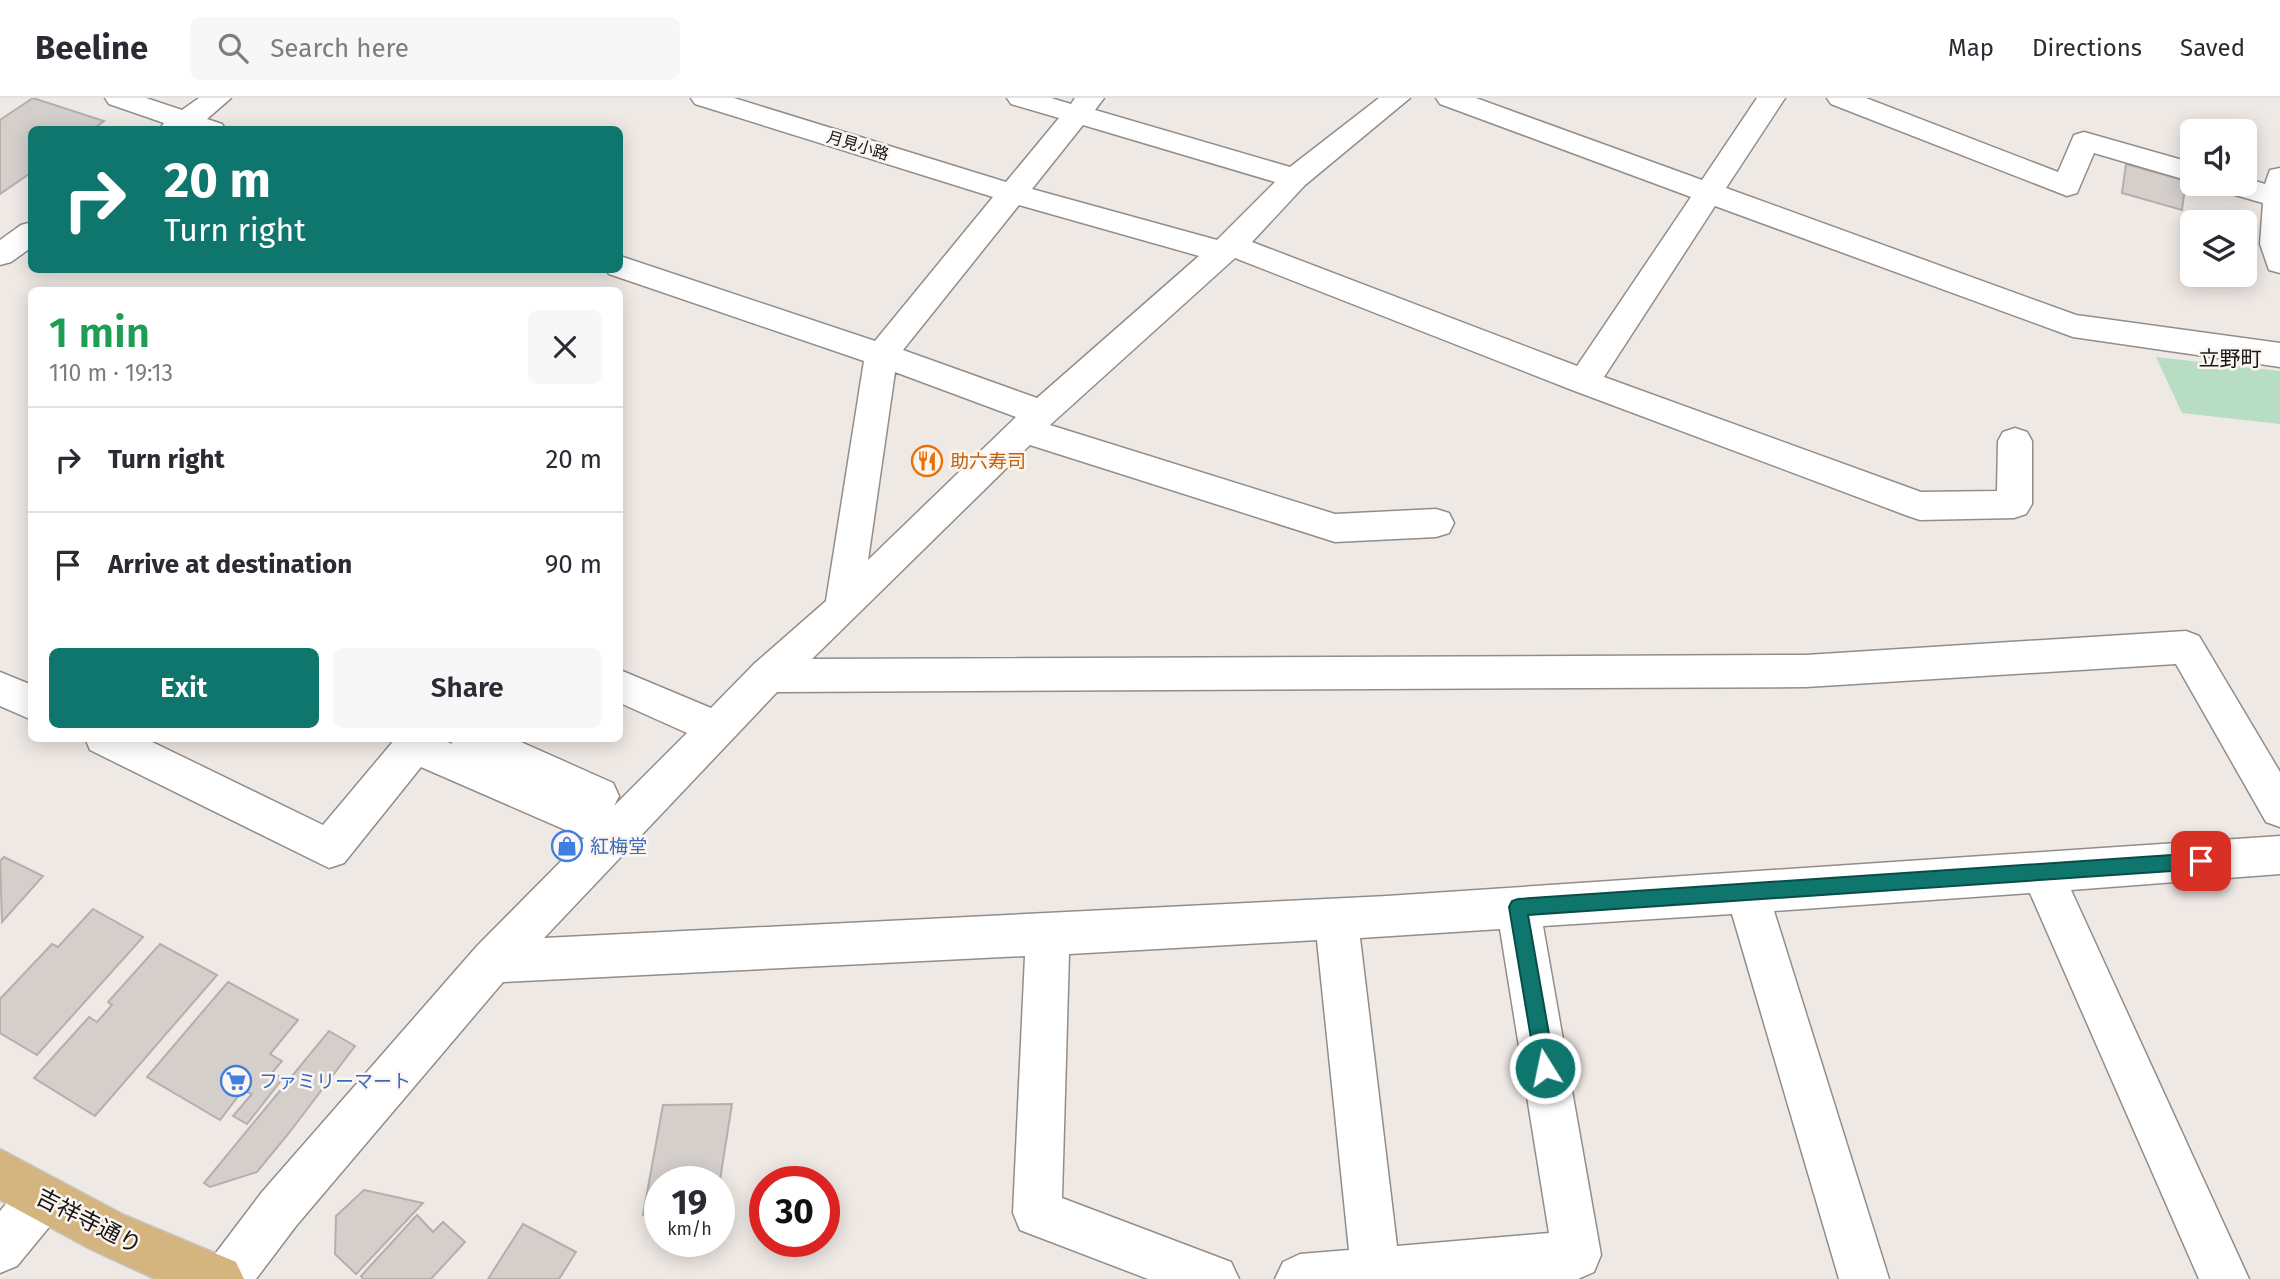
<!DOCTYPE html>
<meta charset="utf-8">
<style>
:root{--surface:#fff;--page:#f7f7f7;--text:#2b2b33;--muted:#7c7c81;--line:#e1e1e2;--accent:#0f766e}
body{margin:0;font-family:"Fira Sans","Noto Sans JP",sans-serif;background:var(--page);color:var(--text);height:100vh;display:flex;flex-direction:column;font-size:26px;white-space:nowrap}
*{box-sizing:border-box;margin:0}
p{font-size:23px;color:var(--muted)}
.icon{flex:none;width:38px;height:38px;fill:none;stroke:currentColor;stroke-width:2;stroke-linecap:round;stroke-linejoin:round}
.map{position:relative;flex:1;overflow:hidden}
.details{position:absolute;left:28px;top:189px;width:595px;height:455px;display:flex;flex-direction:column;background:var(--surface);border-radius:10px;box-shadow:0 4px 18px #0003}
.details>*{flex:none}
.top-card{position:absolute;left:28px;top:28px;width:595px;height:147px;border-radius:10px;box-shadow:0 4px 18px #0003;background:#0f766e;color:#fff;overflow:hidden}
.fabs{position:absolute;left:2180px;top:21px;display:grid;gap:14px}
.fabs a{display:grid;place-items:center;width:77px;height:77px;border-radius:10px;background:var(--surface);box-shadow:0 4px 18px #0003;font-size:35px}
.speed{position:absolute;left:644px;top:1068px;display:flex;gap:14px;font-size:35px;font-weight:700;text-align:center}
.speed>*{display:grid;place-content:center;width:91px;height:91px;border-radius:50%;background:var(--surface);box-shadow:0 4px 18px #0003;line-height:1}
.speed small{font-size:18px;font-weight:400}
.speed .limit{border:10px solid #d22;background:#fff;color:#111}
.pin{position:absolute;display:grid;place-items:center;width:60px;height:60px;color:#fff;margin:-30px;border-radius:14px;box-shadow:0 4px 10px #0006}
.me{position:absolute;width:77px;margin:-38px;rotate:350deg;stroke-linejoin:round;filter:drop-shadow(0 0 5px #0008)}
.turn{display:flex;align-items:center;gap:24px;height:147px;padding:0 21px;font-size:32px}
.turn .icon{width:91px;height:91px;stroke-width:2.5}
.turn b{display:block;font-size:49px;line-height:60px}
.round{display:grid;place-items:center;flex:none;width:74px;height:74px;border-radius:10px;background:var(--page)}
.overview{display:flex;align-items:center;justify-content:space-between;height:119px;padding:0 21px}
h1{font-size:42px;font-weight:600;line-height:52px;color:#1e9e55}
.action{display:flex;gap:14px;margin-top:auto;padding:14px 21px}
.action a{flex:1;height:80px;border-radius:10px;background:var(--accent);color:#fff;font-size:28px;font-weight:600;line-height:80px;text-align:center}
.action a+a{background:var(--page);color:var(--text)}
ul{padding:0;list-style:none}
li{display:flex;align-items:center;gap:21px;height:105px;padding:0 21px;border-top:2px solid var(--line)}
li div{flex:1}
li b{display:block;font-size:26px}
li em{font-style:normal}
header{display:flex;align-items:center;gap:42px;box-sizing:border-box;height:98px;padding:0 35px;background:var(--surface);border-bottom:2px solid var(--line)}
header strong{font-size:33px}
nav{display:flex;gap:38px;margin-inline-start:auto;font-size:24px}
.search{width:490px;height:63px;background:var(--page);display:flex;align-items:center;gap:18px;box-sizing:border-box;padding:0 24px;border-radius:10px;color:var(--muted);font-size:26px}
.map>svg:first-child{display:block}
.green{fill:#b7ddc5}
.building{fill:#d5cfcc;stroke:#b5afac;stroke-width:2}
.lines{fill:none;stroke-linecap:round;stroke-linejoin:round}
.minor-casing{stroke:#928d89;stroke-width:3}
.major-casing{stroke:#c8c7c7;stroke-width:3}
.minor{fill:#fff;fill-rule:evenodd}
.major{fill:#d4b580;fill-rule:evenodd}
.route{fill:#0f766e;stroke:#0a4d48;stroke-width:2}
.labels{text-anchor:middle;stroke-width:5;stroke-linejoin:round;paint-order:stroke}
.far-street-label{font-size:16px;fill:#181615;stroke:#fcf6f2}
.food-label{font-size:19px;fill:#c56008;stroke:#fcf6f2;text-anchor:start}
.shop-label{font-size:19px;fill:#366cbe;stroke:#fcf6f2;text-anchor:start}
.neighbourhood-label{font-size:21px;fill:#181615;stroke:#fcf6f2}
.near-street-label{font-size:23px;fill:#181615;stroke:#fcf6f2}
</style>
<header>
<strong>Beeline</strong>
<div class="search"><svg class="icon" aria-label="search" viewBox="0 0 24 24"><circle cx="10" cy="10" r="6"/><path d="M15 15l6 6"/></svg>Search here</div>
<nav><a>Map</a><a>Directions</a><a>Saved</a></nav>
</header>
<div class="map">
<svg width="2280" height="1181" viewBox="0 0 2280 1181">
<rect width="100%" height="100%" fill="#efe9e5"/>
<!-- green -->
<path class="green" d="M2156 259 2280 273V326L2182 315Z"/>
<!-- building -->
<path class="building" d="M33 0 104 23 92 32H32V74L0 96V22Z
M2126 66 2186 83 2182 112 2122 95Z
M4 759 43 778 2 824 0 763Z
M93 811 143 839 37 957 0 935V901L52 846 58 849Z
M160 846 217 877 95 1018 34 980 89 919 97 924 112 907 108 904Z
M228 884 298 922 270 956 282 963 272 975 283 980 247 1026 233 1018 252 996 243 992 220 1022 147 979Z
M329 933 355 948 289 1035 257 1074 210 1089 204 1085Z
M732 1006 719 1088V1083H660V1116L643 1117 663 1007Z
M364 1092 423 1105 356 1176 335 1156 336 1118Z
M417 1117 433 1134 443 1124 465 1144 431 1181H363L361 1178Z
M523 1126 576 1154 559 1181H488Z"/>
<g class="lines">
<!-- minor casing -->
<g class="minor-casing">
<path id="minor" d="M105 0H146L182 12 199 0H231L207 21 222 26 226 32H159L164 25 109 6Z
M691 0H734L1006 84 1059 20 1011 6 1007 0H1051L1071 6 1075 0H1104L1095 12 1290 69 1379 0H1410L1305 87 1252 144 1577 268 1691 99 1440 6 1436 0H1476L1702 82 1757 0H1785L1726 90 2076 217 2280 245V269L2073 239 1715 108 1604 279 1921 394 1997 393 1998 343 2003 334 2015 330 2027 334 2032 343V406L2026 416 2014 420 1920 422 1908 418 1572 292 1235 160 1050 327 1335 416 1436 411 1449 415 1454 425 1449 435 1436 439 1335 444 1030 347 812 561 1806 557 2186 533 2199 538 2280 674V729L2266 724 2176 566 1806 589 777 594 544 840 1387 798 2280 738V776L2071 792 2249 1181H2199L2030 795 1774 813 1889 1181H1839L1732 816 1543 828 1601 1157 1594 1174 1578 1181H1275L1283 1164 1300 1156 1349 1152 1317 842 1069 856 1062 1100 1231 1164 1239 1181H1148L1020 1132 1013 1115 1025 858 503 884 296 1128 256 1181H201L209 1164 262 1094 477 848 584 740 421 669 344 765 329 770 90 652 85 640H144L323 727 396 640H439L452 646 450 640H512L613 685 619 698 614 708 687 635 620 605V572L711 610 754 566 826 503 864 263 609 176 606 172H620V158L875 243 993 99 695 6ZM1083 27 1275 84 1217 142 1032 91ZM1019 107 1199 158 1037 300 903 252ZM895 274 1016 319 868 462ZM1500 831 1549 1135 1397 1148 1360 840Z
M1827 0H1866L2058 74 2074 37 2084 34 2193 65V84L2094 55 2077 95 2067 98 1831 6Z
M2280 70V175L2269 172 2260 146 2263 105 2221 93 2216 86H2245V80L2265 86 2270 72Z
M32 124V149L11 164 0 167V142L21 127Z
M0 574 32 587V622L0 608Z
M42 1076 59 1083 66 1100 59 1117 17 1168 0 1175V1113L25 1083Z"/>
</g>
<!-- major casing -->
<g class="major-casing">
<path id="major" d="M0 1051 124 1117 236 1164 244 1181H155L90 1151 0 1102Z"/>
</g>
<!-- minor -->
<use href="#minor" class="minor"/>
<!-- major -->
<use href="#major" class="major"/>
</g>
<!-- route -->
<path class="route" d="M2201 755 2207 757 2209 763 2207 769 2201 771 1528 817 1555 970 1552 976 1545 979 1539 976 1536 970 1509 809 1512 803 1518 801Z"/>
<!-- icons -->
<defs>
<g id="restaurant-ring" transform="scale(1.575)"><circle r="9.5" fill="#fcf6f2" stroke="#e8710a" stroke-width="1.5"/><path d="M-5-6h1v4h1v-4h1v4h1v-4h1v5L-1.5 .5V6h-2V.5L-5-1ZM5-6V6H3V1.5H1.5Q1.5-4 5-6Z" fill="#e8710a"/></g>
<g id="shop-ring" transform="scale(1.575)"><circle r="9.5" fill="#fcf6f2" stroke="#3f7fe0" stroke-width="1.5"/><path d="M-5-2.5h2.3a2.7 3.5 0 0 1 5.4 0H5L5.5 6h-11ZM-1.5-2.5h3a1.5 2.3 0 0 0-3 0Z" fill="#3f7fe0"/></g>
<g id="supermarket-ring" transform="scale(1.575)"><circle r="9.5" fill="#fcf6f2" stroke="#3f7fe0" stroke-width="1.5"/><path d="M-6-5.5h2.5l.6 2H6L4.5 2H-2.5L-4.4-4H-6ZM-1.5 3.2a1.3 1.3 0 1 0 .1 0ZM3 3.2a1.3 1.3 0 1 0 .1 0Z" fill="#3f7fe0"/></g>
</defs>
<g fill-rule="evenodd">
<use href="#restaurant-ring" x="927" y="363"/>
<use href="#shop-ring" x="567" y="748"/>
<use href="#supermarket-ring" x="236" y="983"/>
</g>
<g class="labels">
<!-- far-street labels -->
<g class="far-street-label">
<text transform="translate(858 47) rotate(17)" y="6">月見小路</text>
</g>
<!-- food labels -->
<g class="food-label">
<text x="950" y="370">助六寿司</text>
</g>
<!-- shop labels -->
<g class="shop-label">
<text x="590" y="755">紅梅堂</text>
<text x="259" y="990">ファミリーマート</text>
</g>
<!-- neighbourhood labels -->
<g class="neighbourhood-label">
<text x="2230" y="268">立野町</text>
</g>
<!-- near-street labels -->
<g class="near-street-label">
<text transform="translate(89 1123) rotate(27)" y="8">吉祥寺通り</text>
</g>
</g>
</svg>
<div class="fabs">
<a><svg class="icon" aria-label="sound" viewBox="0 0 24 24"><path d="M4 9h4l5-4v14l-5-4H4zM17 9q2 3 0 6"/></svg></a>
<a><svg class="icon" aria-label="layers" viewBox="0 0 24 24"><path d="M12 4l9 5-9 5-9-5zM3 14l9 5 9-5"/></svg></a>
</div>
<div class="speed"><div>19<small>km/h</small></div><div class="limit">30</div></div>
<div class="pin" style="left:2201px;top:763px;background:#d93025"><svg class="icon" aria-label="arrive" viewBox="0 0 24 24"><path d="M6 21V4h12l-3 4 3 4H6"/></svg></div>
<svg class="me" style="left:1545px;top:970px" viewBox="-20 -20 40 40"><circle r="17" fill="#0f766e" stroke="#fff" stroke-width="3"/><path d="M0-11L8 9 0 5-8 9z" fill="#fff"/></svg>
<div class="top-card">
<div class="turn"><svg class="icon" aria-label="right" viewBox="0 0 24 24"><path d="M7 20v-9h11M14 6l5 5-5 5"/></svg><div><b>20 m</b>Turn right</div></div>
</div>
<section class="details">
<div class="overview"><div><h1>1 min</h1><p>110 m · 19:13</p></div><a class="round"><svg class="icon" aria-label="close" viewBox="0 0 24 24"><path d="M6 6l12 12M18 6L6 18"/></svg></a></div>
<ul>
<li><svg class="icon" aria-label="right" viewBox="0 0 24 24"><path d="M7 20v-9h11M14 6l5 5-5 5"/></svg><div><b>Turn right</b></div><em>20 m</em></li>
<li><svg class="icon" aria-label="arrive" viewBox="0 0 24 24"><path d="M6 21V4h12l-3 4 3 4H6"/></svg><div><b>Arrive at destination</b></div><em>90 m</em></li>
</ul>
<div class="action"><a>Exit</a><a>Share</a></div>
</section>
</div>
